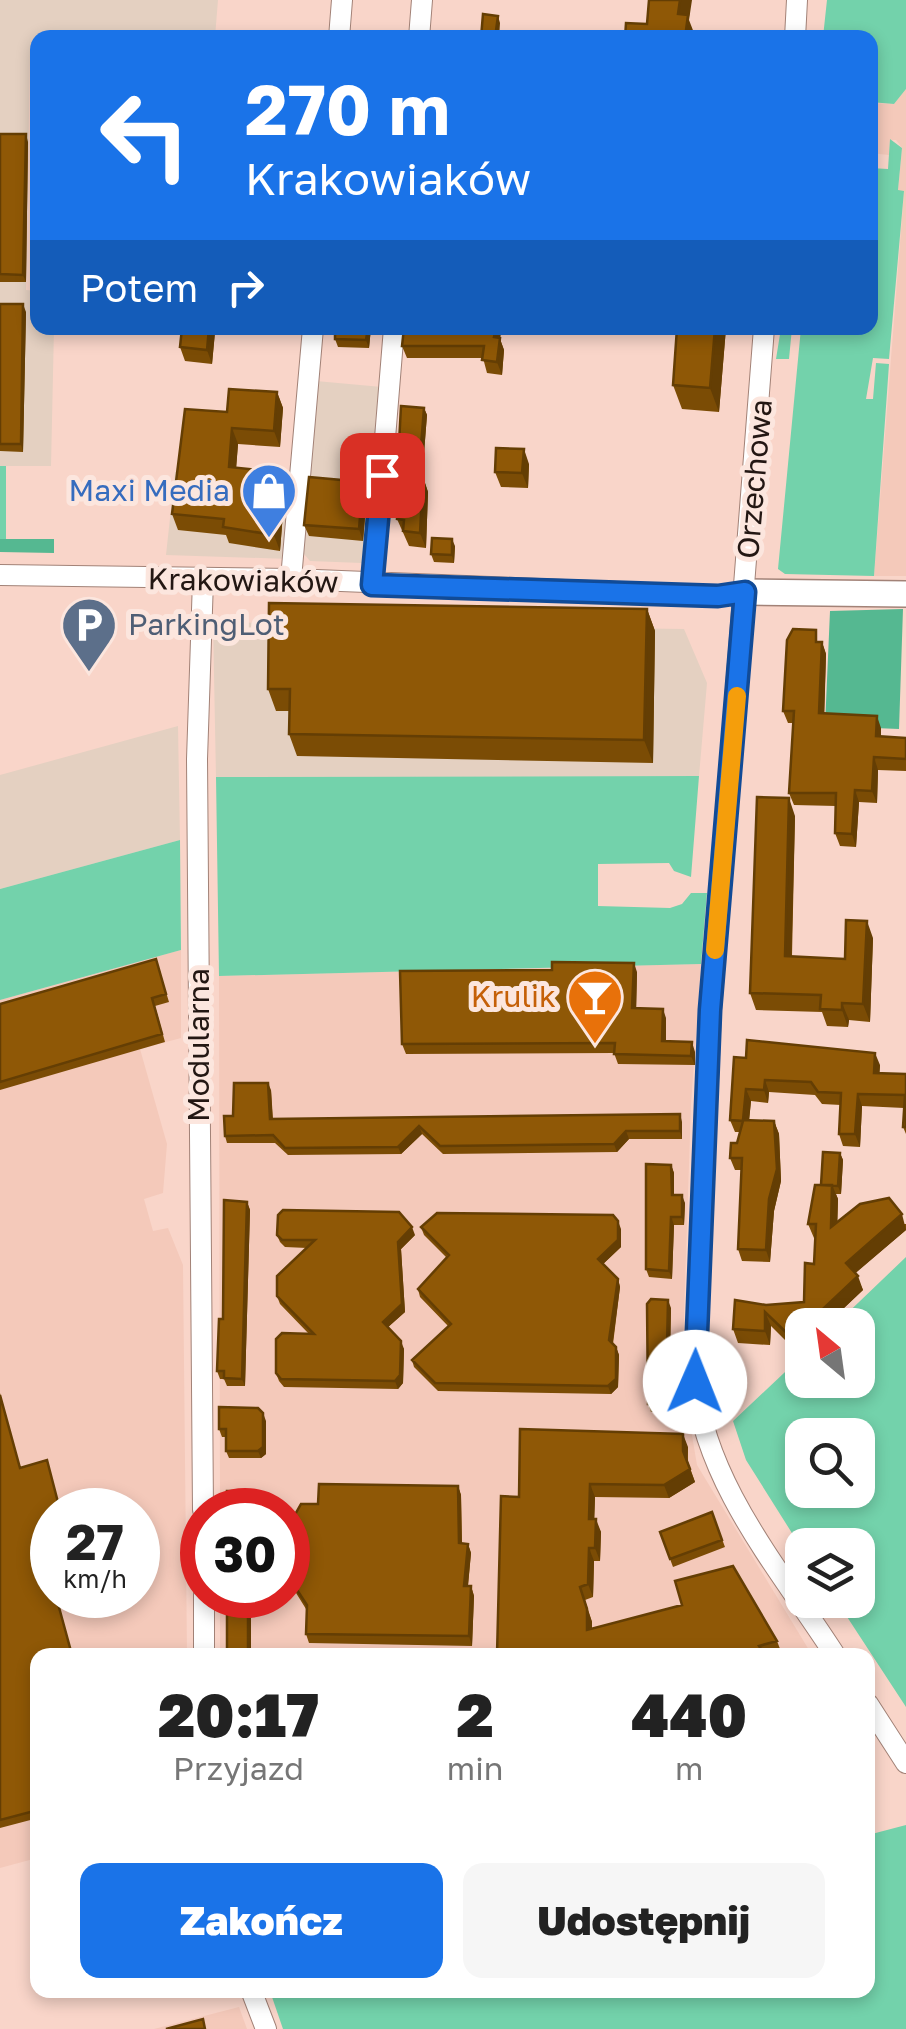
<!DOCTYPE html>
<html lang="pl">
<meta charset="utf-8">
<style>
:root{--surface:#fff;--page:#f6f6f6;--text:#222;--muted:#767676;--accent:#1a73e8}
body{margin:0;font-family:"Golos Text",sans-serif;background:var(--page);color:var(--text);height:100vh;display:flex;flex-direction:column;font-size:38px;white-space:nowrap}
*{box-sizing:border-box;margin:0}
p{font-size:32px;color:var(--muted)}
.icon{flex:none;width:55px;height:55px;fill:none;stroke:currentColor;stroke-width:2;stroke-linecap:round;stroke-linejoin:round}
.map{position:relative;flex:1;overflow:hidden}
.details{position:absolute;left:30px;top:1648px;width:845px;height:350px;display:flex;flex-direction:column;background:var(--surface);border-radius:20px;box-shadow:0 5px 15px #0003}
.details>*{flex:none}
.guide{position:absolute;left:30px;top:30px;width:848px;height:305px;border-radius:20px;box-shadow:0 5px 15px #0003;background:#1a73e8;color:#fff;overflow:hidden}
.needle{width:65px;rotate:331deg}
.tools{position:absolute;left:785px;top:1308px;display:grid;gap:20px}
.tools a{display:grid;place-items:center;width:90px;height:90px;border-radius:20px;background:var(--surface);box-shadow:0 5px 15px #0003;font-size:50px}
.speed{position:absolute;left:30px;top:1488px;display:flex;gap:20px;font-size:50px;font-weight:700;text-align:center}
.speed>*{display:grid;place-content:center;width:130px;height:130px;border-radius:50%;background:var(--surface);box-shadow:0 5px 15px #0003;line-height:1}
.speed small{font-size:25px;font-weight:400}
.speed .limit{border:15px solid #d22;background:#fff;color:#111}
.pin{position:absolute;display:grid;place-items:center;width:85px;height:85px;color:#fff;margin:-42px;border-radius:20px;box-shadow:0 5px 15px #0006}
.me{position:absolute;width:110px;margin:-55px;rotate:1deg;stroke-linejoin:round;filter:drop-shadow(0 0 8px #0008)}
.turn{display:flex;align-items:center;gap:35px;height:210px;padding:0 50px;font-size:45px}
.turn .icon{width:130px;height:130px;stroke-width:2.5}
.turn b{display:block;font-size:70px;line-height:85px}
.then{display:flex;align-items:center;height:95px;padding:0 50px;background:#0003;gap:20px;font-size:38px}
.eta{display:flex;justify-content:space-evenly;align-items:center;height:170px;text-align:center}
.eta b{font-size:60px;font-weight:800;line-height:70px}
.primary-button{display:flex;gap:20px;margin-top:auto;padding:20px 50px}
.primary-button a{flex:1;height:115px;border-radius:20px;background:var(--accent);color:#fff;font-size:40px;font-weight:800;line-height:115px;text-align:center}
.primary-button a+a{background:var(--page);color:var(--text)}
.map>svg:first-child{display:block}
.built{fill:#f4c9ba;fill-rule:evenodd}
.industrial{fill:#e4d0c1}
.green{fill:#73d2ab;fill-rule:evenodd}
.forest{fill:#55b891}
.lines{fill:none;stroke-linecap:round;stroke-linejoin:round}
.minor-casing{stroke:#a28277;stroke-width:22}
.tertiary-casing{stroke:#a28277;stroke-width:28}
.minor{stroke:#fff;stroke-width:20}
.tertiary{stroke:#fff;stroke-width:25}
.wall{fill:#7b4c05}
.shaded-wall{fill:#643e04}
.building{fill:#8f5806;stroke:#643e04;stroke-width:2.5}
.route-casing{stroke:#114b97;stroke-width:25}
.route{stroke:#1a73e8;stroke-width:18}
.slow{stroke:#f59e0b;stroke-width:18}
.labels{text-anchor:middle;stroke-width:10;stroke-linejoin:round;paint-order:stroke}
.street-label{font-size:30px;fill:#231713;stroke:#fce6de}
.shop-label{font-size:30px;fill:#366cbe;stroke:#fce6de;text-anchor:end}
.service-label{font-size:30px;fill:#4e5e75;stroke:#fce6de;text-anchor:start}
.food-label{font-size:30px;fill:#c56008;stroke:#fce6de;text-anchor:end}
</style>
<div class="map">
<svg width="906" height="2029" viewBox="0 0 906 2029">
<rect width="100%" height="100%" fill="#f9d5c9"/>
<!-- built -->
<path class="built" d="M906 89V576H874L904 192 898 191 902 148 896 140H890L889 155 870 153V103L894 104Z
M181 950V1038L140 1049 167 1144 163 1193 144 1199 153 1231 168 1228 183 1265 187 1655H38L37 1858 0 1868V1000ZM52 1510H138V1595H52Z
M701 964 691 1105 682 1376 697 1465 809 1650 802 1655H220V1595H288V1510H220L219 976Z
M239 2007 247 2029H154Z"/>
<!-- industrial -->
<path class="industrial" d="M0 0H218L215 37 38 38 37 55 30 56 26 290 37 291 38 328H54L51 466H0Z
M316 381 382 387 368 556 362 563 310 561 304 554Z
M175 472 296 480 290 559 166 555Z
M213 622 684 629 707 683 699 776 216 777Z
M178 726 180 840 0 889V775Z"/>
<!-- green -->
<path class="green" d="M827 0H906V89L894 104 870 102V38L823 37Z
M890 139 902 148 898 190 904 191 889 359 873 358 866 399H873L876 363 889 364 874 576 785 574 778 569 801 328H870V168L888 169Z
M781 328H792L789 359H776Z
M0 466H6V539H0Z
M699 776 691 877 674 871 669 863 598 864V906L670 908 682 904 691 893H707L701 964 219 976 216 777Z
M180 840 181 950 0 1000V889Z
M906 1257V1707L836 1600H858V1545H802V1549L746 1460 733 1421 802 1356V1380H858V1325H835ZM802 1435H858V1490H802Z
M906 1825V2029H283L272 1997 299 1990H868V1835Z"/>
<!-- forest -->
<path class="forest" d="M0 539H54V553L0 552Z
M903 609 899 729 825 726 830 611Z"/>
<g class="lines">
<!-- minor casing -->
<g class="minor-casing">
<path id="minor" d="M339 38 342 0
M419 38 422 0
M795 38 797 0
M764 328 711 1010 695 1382C706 1485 781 1571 835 1655
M0 575 291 579 718 596 745 592
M291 579 313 328
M373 585 394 328
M203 1510 197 759 203 580
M204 1655V1595
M868 1704 906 1763
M251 1990 266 2029"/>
</g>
<!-- tertiary casing -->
<g class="tertiary-casing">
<path id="tertiary" d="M745 592 906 594"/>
</g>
<!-- minor -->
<use href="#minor" class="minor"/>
<!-- tertiary -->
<use href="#tertiary" class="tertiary"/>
</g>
<!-- wall -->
<path class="wall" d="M0 134 28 142 26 282H0Z
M0 304 26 312 23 452 0 451Z
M335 328H371L369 348 338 347 335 339Z
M726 328 719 412 682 409 673 385Z
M215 332 212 364 185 361 180 347Z
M500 339 504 350 502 375 487 373 483 358H407L402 346Z
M277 392 283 408 280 447 238 444 236 468 279 472 285 488 280 551 229 543 226 535 178 530 172 514 227 412Z
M424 408 427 415 424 453 401 452 399 444Z
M529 464 528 488 501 487 495 472Z
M423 477 428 492 426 548 409 546 397 519 406 494Z
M363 482 367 493 363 541 309 536 304 525Z
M455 546 454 563 434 562 431 554Z
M647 609 655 631 653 763 297 756 289 734V711H276L268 689Z
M820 642H822L826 654 824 714 881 728V737L906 738V771L878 770 877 803 859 802 856 847 840 846 835 833 836 806 794 805 789 793 793 723H788L783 711Z
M795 816 792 956 845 959 873 938 870 1022 849 1020 848 1027 827 1026 822 1012 756 1010 750 993Z
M156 959 169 1002 155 1006 165 1042 0 1090V1004Z
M637 972 636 1008 666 1018V1041L695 1052V1065L618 1064 614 1053 406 1054 402 1044Z
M734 1057 880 1065 879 1073 906 1074V1134L903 1127 904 1108 862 1106 860 1147 843 1146 839 1134 841 1105 822 1104 815 1095 769 1092 768 1103 751 1101 749 1120 774 1121 779 1134 781 1181 774 1211 770 1262 742 1261 738 1249 741 1170H735L730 1158 737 1143 740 1132H735L730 1120Z
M271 1090 273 1119 682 1122V1139H629L617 1152 443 1154 422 1134 401 1154 288 1155 275 1143H227L225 1136 233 1116Z
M840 1153 843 1160 841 1194H836L838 1199 837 1223 906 1224V1230L855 1273 863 1290 826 1325H802V1348L797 1352 771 1326 770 1345 738 1343 733 1329 766 1305 804 1302 814 1264 816 1238H814L808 1224 821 1185Z
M671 1165 674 1173V1195L685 1203 684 1225H674L672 1279 649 1277 646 1269Z
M247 1202 250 1210 245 1386H227L224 1379H220L217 1371 223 1319Z
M421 1227 621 1229V1247L603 1264 618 1279 620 1287 613 1344 616 1347 619 1355 618 1387 611 1394 438 1391 414 1367 412 1360 448 1326 420 1297 418 1289 447 1258 424 1235Z
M277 1235H415L401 1249 405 1312 388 1327 404 1349 403 1383 398 1389 284 1387 279 1381 276 1373 309 1334 280 1304 277 1296 307 1248 285 1247 280 1242Z
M671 1308 669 1403 667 1412H651L648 1404Z
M0 1393 52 1595H84L86 1601 60 1608 38 1655V1818L0 1828Z
M266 1421V1454L261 1458H229L226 1451V1437H222L219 1429Z
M688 1447V1462L695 1482 669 1498 595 1497 594 1519 601 1532 600 1561H594L593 1597 585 1600 592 1622V1629L777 1641 782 1654 497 1655 519 1497Z
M458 1486 461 1495 462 1543 468 1544 471 1553 468 1586H471L474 1596 472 1646 309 1643 306 1634V1609L288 1580V1527L318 1504Z
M712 1512 725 1547 673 1567 660 1532Z"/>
<!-- shaded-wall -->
<path class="shaded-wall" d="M680 0H692L689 20 696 38H685L678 14Z
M498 16 500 23 499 38H495Z
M26 134 28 142 26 282 23 275Z
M23 304 26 312 23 452 21 444Z
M209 328H214L215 332 212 364 207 350Z
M368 328H371L369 348 366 340Z
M496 328H502L500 339 504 350 502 375 497 362 494 337Z
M715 328H726L719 412 710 388Z
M277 392 283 408 280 447 274 431Z
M424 408 427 415 424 453 421 446Z
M232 428 238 444 235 483 229 467Z
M524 449 529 464 528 488 522 473Z
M279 472 285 488 280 551 274 535Z
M423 477 428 492 426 548 420 533Z
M363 482 367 493 363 541 359 529Z
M452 539 455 546 454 563 452 555Z
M647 609 655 631 653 763 644 740Z
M822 642 826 654 824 726 819 713Z
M877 716 881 728V749L876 736Z
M874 757 878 770 877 803 872 791Z
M855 790 859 802 856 847 852 834Z
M789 798 795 816 791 973 785 956Z
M867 921 873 938 870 1022 863 1004Z
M634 963 637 972 636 1017 632 1008Z
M842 1003 849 1020 848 1027 842 1010Z
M663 1009 666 1018V1050L662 1041Z
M692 1042 695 1052V1065L691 1056Z
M875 1053 880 1065 879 1085 874 1073Z
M765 1080 769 1092 768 1103 764 1090Z
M268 1083 271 1090 273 1127 270 1119Z
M746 1089 751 1101 748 1132 743 1120Z
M858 1094 862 1106 860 1147 855 1134Z
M680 1114 682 1122V1139L680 1131Z
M774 1121 779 1134 781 1181 774 1211 770 1262 766 1250Z
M419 1126 422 1134 401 1154 398 1147Z
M626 1131 629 1139 617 1152 614 1144Z
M840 1153 843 1160 841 1194 838 1186Z
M671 1165 674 1173V1203L672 1195Z
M832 1185 838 1199 837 1242 831 1227Z
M682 1195 685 1203 684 1225 682 1217Z
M247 1202 250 1210 245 1386 242 1379Z
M902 1214 906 1230 851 1277 846 1263Z
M671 1217 674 1225 672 1279 669 1271Z
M618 1221 621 1229V1247L601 1266 598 1259Z
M412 1227 415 1235 401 1249 405 1312 386 1329 383 1322 398 1242Z
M858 1276 863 1290 826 1325H806Z
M618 1279 620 1287 612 1348 609 1340Z
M668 1300 671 1308 669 1403 667 1412 664 1404Z
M765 1312 771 1326 770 1345 765 1331Z
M802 1329V1348L797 1352 792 1338Z
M401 1341 404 1349 403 1383 398 1389 395 1381Z
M616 1347 619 1355 618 1387 611 1394 608 1386Z
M263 1413 266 1421V1454L261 1458 258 1451Z
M683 1434 688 1447 687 1464 683 1451Z
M690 1469 695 1482 669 1498 664 1485Z
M590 1484 595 1497 594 1532 589 1519Z
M458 1486 461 1495 462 1553 459 1543Z
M596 1519 601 1532 600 1561 595 1548Z
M468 1544 471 1553 467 1595 464 1586Z
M589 1548 594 1561 593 1597 588 1584Z
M471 1586 474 1596 472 1646 469 1636Z
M580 1587 592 1622V1643L587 1630Z
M248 1595H251V1655H248Z"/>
<!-- building -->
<path class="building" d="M649 0H680L678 14 688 15 685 38H625L626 23 647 24Z
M483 14 498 16 495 38H481Z
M0 134H26L23 275 0 274Z
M0 304H23L21 444H0Z
M182 328H209L207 350 180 347Z
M335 328H368L366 340 335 339Z
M404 328H496L494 337 500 338 497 362 482 360 484 346H402Z
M677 328H715L710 388 673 385Z
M229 389 277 392 274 431 232 428 229 467 279 472 274 535 223 527 224 519 172 514 185 409 227 412Z
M401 406 424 408 421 446 399 444Z
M496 448 524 449 522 473 495 472Z
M407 475 423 477 420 533 403 531 404 520 397 519 399 494H406Z
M309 477 363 482 359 529 304 525Z
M432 538 452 539V555L431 554Z
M269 603 647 609 644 740 289 734 290 689H268Z
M793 629 816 630V642H822L819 713 877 716 876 736 906 738V759L874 757 872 791 855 790 852 834 835 833 836 793H789L794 711H783L787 640Z
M757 797 789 798 785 956 845 959 846 920 867 921 863 1004 842 1003V1010L820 1009 821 995 750 993Z
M156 959 166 994 152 998 162 1034 0 1082V1004Z
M552 962 634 963 632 1008 663 1009 662 1041 692 1042 691 1056 614 1054 615 1043 402 1044 400 971 552 970Z
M747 1040 875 1053 874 1073 906 1074V1127H903L905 1095 858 1094 855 1134H839L841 1093 818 1092 811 1082 765 1080 764 1090 746 1089 743 1120 774 1121 777 1169 769 1199 766 1250 738 1249 742 1158H730L731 1143H737L743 1121 730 1120 734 1057 746 1058Z
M234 1083H268L270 1119 680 1114V1131H626L614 1144 440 1146 419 1126 398 1147 285 1148 273 1135 225 1136 224 1116H233Z
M823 1152 840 1153 838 1186 821 1185Z
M646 1164 671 1165 672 1195H682V1217H671L669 1271 646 1269Z
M815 1185H832L831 1227 860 1204 889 1198 902 1214 846 1263 858 1276 806 1325H802V1329L792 1338 765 1312V1331L733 1329 735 1300 766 1305 804 1302 805 1263 814 1264 816 1224H808Z
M224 1200 247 1202 242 1379 224 1378V1371H217L219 1319H223Z
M283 1210 399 1212 412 1227 398 1242 402 1304 383 1322 401 1341 400 1375 395 1381 281 1379 276 1373V1339L282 1333 314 1334 277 1296V1276L315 1240H282L277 1235 278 1215Z
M437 1213 613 1215 618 1221V1240L598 1259 618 1279 609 1340 616 1347V1379L608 1386 435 1383 412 1360 451 1324 418 1289 449 1255 421 1227Z
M651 1299 668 1300 666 1395 664 1404H648L647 1304Z
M0 1395 20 1468 47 1460 60 1510H52V1595H76L57 1600 72 1655H38V1810L0 1820Z
M219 1407 258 1408 263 1413V1447L258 1451H226V1429H219Z
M520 1429 683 1434V1451L690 1469 664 1485 590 1484 589 1519H596L595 1548H589L588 1584 580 1587 587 1609V1630L682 1605 675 1581 733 1566 777 1641 759 1646 765 1655H497L501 1496 519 1497Z
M319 1484 458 1486 459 1543 468 1544 464 1586H471L469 1636 306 1634 307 1605 288 1576V1527L301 1504H318Z
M227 1491H248V1510H227Z
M712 1512 722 1540 670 1559 660 1532Z
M227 1595H248V1655H227Z
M203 2019 205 2029H166Z"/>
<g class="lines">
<!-- route casing -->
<g class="route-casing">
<path id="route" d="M382 475 372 585 718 596 745 592 710 1010 695 1382"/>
</g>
<!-- route -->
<use href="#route" class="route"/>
<!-- slow -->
<path class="slow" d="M715 950 737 696"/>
</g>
<!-- icons -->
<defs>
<g id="shop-pin" transform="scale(2.875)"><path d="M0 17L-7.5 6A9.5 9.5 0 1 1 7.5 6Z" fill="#3f7fe0" stroke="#fce6de"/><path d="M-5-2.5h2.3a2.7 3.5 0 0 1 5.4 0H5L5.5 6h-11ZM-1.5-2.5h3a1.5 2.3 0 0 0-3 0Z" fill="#fff"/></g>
<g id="parking-pin" transform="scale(2.875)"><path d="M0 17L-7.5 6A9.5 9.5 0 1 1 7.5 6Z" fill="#5c6f8a" stroke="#fce6de"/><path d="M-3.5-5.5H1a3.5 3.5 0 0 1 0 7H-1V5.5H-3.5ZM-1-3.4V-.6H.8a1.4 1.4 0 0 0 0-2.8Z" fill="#fff"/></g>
<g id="bar-pin" transform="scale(2.875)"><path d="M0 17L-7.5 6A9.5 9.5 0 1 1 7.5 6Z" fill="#e8710a" stroke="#fce6de"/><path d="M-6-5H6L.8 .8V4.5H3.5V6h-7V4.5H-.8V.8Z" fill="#fff"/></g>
</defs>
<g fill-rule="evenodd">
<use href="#shop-pin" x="269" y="491"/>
<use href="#parking-pin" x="89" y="625"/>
<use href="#bar-pin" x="595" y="997"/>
</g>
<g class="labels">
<!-- street labels -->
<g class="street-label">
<text transform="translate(755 479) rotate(-85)" y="10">Orzechowa</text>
<text transform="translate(243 581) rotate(1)" y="10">Krakowiaków</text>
<text transform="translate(199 1045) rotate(-90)" y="10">Modularna</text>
</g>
<!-- shop labels -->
<g class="shop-label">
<text x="230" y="501">Maxi Media</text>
</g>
<!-- service labels -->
<g class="service-label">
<text x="128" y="635">ParkingLot</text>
</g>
<!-- food labels -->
<g class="food-label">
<text x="556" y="1007">Krulik</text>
</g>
</g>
</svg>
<div class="tools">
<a><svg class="needle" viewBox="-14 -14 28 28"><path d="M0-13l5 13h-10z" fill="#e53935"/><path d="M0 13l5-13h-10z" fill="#767676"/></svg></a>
<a><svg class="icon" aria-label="search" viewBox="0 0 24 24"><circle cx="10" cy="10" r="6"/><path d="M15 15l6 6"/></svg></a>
<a><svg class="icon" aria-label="layers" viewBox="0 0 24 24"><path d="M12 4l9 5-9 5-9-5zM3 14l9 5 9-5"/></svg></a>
</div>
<div class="speed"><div>27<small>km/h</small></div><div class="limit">30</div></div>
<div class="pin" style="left:382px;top:475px;background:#d93025"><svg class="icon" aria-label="arrive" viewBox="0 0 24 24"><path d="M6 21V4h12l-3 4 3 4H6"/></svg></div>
<svg class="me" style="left:695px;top:1382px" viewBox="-20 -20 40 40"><circle r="19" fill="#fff"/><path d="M0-13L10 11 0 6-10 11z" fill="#1a73e8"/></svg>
<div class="guide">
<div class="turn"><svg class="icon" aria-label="left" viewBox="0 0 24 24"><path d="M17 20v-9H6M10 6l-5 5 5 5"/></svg><div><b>270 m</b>Krakowiaków</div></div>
<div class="then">Potem<svg class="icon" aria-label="right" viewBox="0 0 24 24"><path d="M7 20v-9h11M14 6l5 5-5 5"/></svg></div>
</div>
<section class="details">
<div class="eta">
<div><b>20:17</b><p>Przyjazd</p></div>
<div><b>2</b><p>min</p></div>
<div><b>440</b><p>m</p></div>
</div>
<div class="primary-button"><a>Zakończ</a><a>Udostępnij</a></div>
</section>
</div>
